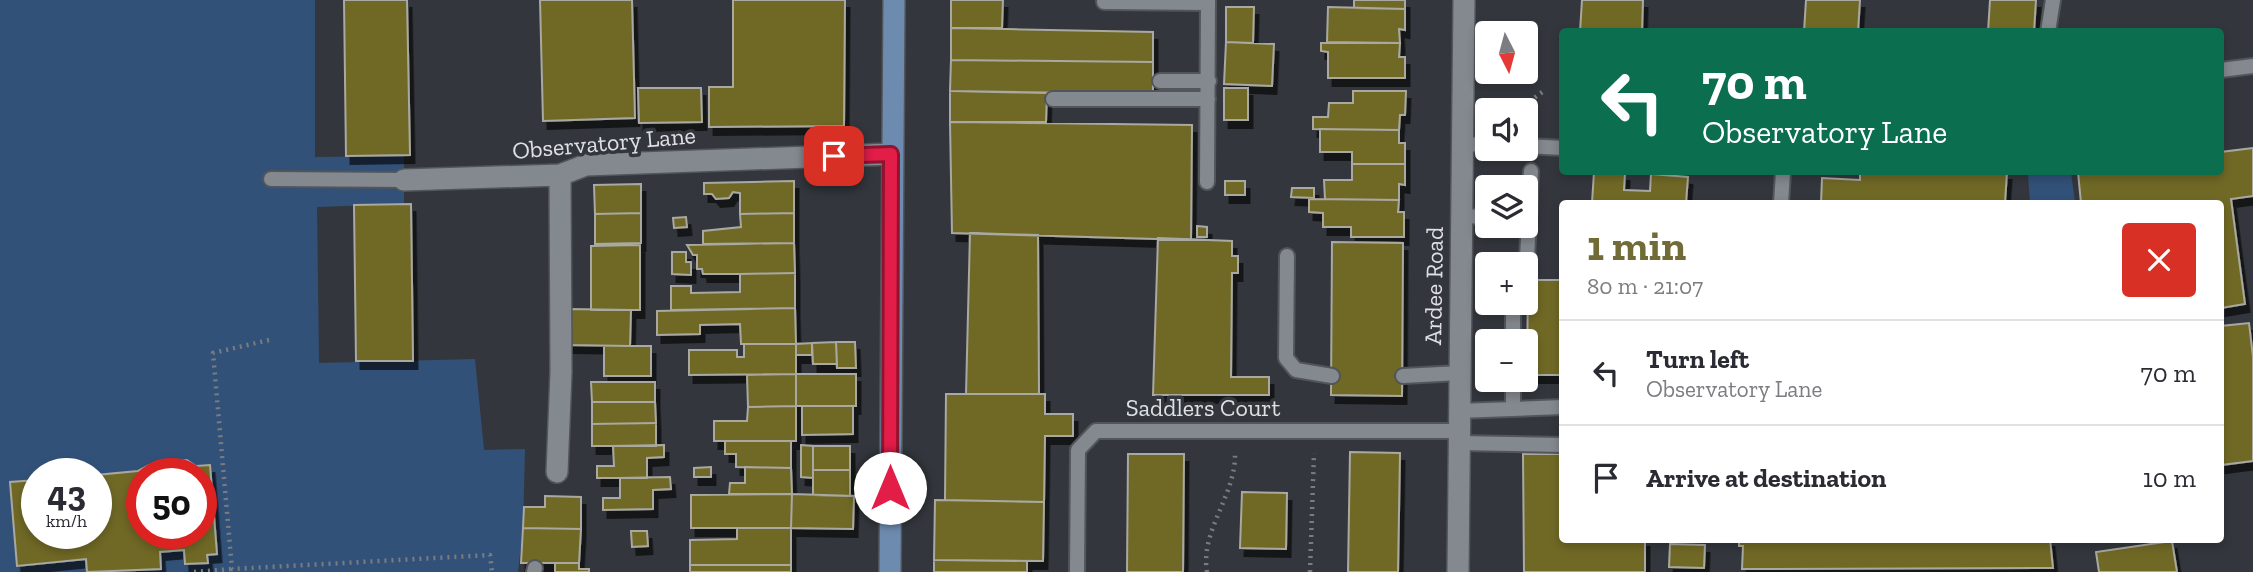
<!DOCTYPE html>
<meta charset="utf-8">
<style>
:root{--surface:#fff;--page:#f7f7f7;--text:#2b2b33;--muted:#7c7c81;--line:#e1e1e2;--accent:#716c37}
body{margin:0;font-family:"Zilla Slab",serif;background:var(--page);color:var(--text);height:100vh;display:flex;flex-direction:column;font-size:26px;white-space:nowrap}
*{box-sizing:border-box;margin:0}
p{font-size:23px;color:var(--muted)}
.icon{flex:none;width:38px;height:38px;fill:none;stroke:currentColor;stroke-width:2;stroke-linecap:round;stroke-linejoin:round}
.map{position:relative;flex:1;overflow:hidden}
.sheet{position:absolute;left:1559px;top:200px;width:665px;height:343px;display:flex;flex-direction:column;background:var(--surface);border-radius:7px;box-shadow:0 4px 10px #0003}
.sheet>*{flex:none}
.top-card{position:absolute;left:1559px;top:28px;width:665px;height:147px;border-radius:7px;box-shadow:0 4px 10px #0003;background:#0b6e4f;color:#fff;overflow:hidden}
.needle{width:46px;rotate:174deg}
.controls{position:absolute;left:1475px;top:21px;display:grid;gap:14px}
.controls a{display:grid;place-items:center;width:63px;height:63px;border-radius:7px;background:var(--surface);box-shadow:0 4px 10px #0003;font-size:35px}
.speed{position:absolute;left:21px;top:458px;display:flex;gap:14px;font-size:35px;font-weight:700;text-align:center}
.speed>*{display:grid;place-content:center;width:91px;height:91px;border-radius:50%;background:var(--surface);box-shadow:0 4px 10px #0003;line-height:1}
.speed small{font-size:18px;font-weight:400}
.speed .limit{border:10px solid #d22;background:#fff;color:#111}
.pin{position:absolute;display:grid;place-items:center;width:60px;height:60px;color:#fff;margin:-30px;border-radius:14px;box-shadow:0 4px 10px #0006}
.me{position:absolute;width:77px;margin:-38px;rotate:0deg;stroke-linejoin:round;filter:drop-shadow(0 0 5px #0008)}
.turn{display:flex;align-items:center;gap:24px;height:147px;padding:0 28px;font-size:32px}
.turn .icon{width:91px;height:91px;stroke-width:2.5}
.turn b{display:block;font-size:49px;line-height:60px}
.round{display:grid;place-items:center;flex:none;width:74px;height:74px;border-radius:7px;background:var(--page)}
.headline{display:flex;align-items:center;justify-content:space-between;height:119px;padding:0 28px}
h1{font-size:42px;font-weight:700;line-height:52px;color:var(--accent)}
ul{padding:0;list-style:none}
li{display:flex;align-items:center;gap:21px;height:105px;padding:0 28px;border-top:2px solid var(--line)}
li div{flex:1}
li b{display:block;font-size:26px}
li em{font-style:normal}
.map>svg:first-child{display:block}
.green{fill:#325179;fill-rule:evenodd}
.building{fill:#6f6925;stroke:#a9a8a1;stroke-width:2;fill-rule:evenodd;filter:url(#shadow)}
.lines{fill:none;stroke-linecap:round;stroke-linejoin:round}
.service-casing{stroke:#525559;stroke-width:18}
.minor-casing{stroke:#525559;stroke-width:24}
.secondary-casing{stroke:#525559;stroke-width:24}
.path{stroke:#797c81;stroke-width:4.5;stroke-dasharray:2 5;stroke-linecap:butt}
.service{stroke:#84898f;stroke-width:14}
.minor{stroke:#84898f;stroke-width:21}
.secondary{stroke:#6d8baf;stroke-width:21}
.route-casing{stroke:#92132f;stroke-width:18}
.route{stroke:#e11d48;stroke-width:12}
.labels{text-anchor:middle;stroke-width:7;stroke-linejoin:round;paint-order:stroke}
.street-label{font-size:24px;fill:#dee0e4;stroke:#33373d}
</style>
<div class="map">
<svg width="2253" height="572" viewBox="0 0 2253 572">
<defs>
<filter id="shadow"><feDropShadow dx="4.5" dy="8" stdDeviation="0" flood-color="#0009"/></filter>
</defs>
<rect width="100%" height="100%" fill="#33373d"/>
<!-- green -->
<path class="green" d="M0 0H315V157L404 156V204L317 207 319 363 475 359 484 450 525 449 523 528 518 572H0ZM37 474H96V534H37ZM142 474H201V534H142Z
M2071 172 2075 203H2030L2028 175Z"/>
<!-- building -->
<path class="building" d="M344 0H407L410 155 346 156Z
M540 0H632L635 118 543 121Z
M733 0H845L844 126 709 127V87H733Z
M951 0H1003L1002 28H951Z
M1354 0H1405V9L1354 8Z
M1582 0H1643L1642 32H1580Z
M1806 0H1860L1858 32H1804Z
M1990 0H2036L2034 32H1988Z
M1226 7H1254L1253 43 1226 42Z
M1328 7 1405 9V30L1399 29 1400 43 1327 42Z
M951 28 1153 32V62L951 60Z
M1226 42 1274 44 1272 86 1224 84Z
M1321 43H1400L1399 57H1405V78H1328V52L1321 51Z
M951 60 1153 62V94L950 91Z
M638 88H701L702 122 639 123Z
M1224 88H1248V120H1224Z
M950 91 1047 93 1046 122H950Z
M1353 91H1406L1405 115H1400L1399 130 1313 129V117H1328L1329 103H1353Z
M950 122 1192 125 1191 240 952 233Z
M1320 129 1399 130V143H1405V164H1352V152H1320Z
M2253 148V196L2231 199 2245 304 2221 308V203H2081L2078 172H2221V152Z
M1352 164H1405V185L1399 184V200L1325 199 1324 180H1352Z
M1594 172 1625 173 1624 190 1650 191 1651 174 1688 177 1686 203H1592Z
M1860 172H2007L2005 203H1821L1822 178 1860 180Z
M794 181V213L740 214V193L733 192 729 198 716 199 712 194H704V183Z
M1225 181H1245V195H1225Z
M641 184V213L595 214 594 185Z
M1292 188H1314V198L1291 197Z
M1309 199 1399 200 1398 212H1404V237H1351V227H1323V213L1309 212Z
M411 204 413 361H356L354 205Z
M641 213V243L595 244V214Z
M794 213V243L703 244V231L741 227 740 214Z
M686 217 687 227 674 228 673 218Z
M1197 226 1207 227V237H1197Z
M970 233 1038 235 1039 394H966Z
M1158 238 1232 241V256H1238V273H1232L1231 377H1269V395H1153Z
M1332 242 1403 243 1402 396 1331 395Z
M794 243 795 273 740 274H703L702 269H697V255H693L687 245Z
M640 245V310H591V246Z
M672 252H686V262H691V275L672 274Z
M795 273V308L671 310V286H691V293L740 292V274Z
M1528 280H1563V375H1527Z
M795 308 796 344H741L740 324 700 325V334L657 335V311Z
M568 309 631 310 630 346 568 345Z
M2249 323 2253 357V461L2221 465V326Z
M836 342H855L856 368H837Z
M836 342 837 364H813L812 343Z
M812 343V355H796V344Z
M744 344H796V374L689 375V350H737V357H744Z
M604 346H651V376H604Z
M796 374V406L748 407 747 375Z
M796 374H856V406H796Z
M591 382H655V402H592Z
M946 394H1045V414H1073V436H1045L1044 502 945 500Z
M592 402H655L656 423 592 424Z
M796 406V441H714V421H747L748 407Z
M802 406H853V434L802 435Z
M656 423V446H592V424Z
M725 441H791V468L736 467V454H725Z
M664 445V457L647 458V478H597V466H614L613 446Z
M801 445 813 446V478L801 477Z
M813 446H850V470H813Z
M1350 452 1400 453 1398 572H1348Z
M1128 454H1184L1183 572H1127Z
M1523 454H1563V539H1645V572H1524Z
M187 460 196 466 210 465 217 554 207 555 208 563 185 564 184 550 160 552 161 569 87 572 86 559 17 566 10 482 37 480V534H96V475L138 471 149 465ZM142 474H201V534H142Z
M711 467V477H694V468Z
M745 467 791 468 792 494H729L730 483H745Z
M813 470H850V496L813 495Z
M670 477 671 489 653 490V509L603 510V498H620V478Z
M1242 492 1287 493 1286 549 1240 548Z
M792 494 791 528H691V495Z
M792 494 854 496 853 529 791 528Z
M545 496 581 497V529L523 528 524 507H545Z
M935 500 1044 502 1043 561 934 560Z
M523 528 581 529 579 563H521Z
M737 528H791V565H690V540L737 539Z
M631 531H647L648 546 632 547Z
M1739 539H2050L2053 568 1742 569 1743 546H1739Z
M2172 541 2177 572H2099L2096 552Z
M1670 544 1705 545 1704 568 1669 567Z
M934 560 1027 561V572H934Z
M555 563H579V569H589V572H555Z
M690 565H791V572H690Z"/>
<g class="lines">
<!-- service casing -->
<g class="service-casing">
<path id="service" d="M1104 2 1208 3
M2048 32 2053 0
M2221 70 2253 66
M1160 81H1209
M1053 99H1208
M1462 144 1488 145
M1526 146 1563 148
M271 179 404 180
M1207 182 1208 0
M1781 203 1783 172
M1461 216 1488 217
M1526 219H1529L1527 258
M1529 219 1531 171
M1287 256 1286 358 1296 370 1332 376
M1513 303V341
M1403 376 1459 373
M1513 380V409
M1458 411 1563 407
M1458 443 1563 445
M534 572 535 568
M1077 572 1078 450 1096 431H1458"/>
</g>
<!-- minor casing -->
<g class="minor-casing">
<path id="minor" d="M404 180 560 175 586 165 891 154
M557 472 561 372 560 175
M1458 572 1464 0"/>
</g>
<!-- secondary casing -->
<g class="secondary-casing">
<path id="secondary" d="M890 572 894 0"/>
</g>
<!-- path -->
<path class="path" d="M1518 110 1545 90
M269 340 213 353 232 569 490 555 492 572
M194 572 232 569 233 572
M1207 572C1200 530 1236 496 1235 453
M1310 572 1314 453"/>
<!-- service -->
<use href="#service" class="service"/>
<!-- minor -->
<use href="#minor" class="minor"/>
<!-- secondary -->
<use href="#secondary" class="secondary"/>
</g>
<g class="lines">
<!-- route casing -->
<g class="route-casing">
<path id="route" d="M834 156 891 154 890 488"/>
</g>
<!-- route -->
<use href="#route" class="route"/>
</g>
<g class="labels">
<!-- street labels -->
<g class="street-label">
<text transform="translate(604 143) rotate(-5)" y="8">Observatory Lane</text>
<text transform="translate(1434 286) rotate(-89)" y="8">Ardee Road</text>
<text x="1203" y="416">Saddlers Court</text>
</g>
</g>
</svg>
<div class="controls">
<a><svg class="needle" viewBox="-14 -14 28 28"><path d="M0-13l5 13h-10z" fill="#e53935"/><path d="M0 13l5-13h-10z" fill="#7c7c81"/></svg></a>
<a><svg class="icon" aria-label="sound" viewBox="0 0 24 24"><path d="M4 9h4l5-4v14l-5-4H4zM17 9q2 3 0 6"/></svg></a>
<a><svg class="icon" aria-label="layers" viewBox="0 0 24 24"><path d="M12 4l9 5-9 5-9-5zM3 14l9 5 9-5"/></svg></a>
<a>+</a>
<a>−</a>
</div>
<div class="speed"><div>43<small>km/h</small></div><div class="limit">50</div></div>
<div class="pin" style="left:834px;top:156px;background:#d93025"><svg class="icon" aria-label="arrive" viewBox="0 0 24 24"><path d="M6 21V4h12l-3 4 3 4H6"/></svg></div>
<svg class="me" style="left:890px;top:488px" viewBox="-20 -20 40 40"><circle r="19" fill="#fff"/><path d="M0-13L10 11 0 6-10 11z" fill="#e11d48"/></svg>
<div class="top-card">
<div class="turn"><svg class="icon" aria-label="left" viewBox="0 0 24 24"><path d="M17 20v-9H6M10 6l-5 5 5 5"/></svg><div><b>70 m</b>Observatory Lane</div></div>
</div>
<section class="sheet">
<div class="headline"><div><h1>1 min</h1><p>80 m · 21:07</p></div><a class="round" style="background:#d93025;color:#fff"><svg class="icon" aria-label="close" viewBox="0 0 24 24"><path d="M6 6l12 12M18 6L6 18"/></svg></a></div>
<ul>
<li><svg class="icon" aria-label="left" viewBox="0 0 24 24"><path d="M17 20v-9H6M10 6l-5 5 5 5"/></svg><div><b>Turn left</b><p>Observatory Lane</p></div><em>70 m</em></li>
<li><svg class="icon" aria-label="arrive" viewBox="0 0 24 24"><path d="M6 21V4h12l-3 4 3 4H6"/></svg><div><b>Arrive at destination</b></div><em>10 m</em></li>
</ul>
</section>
</div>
